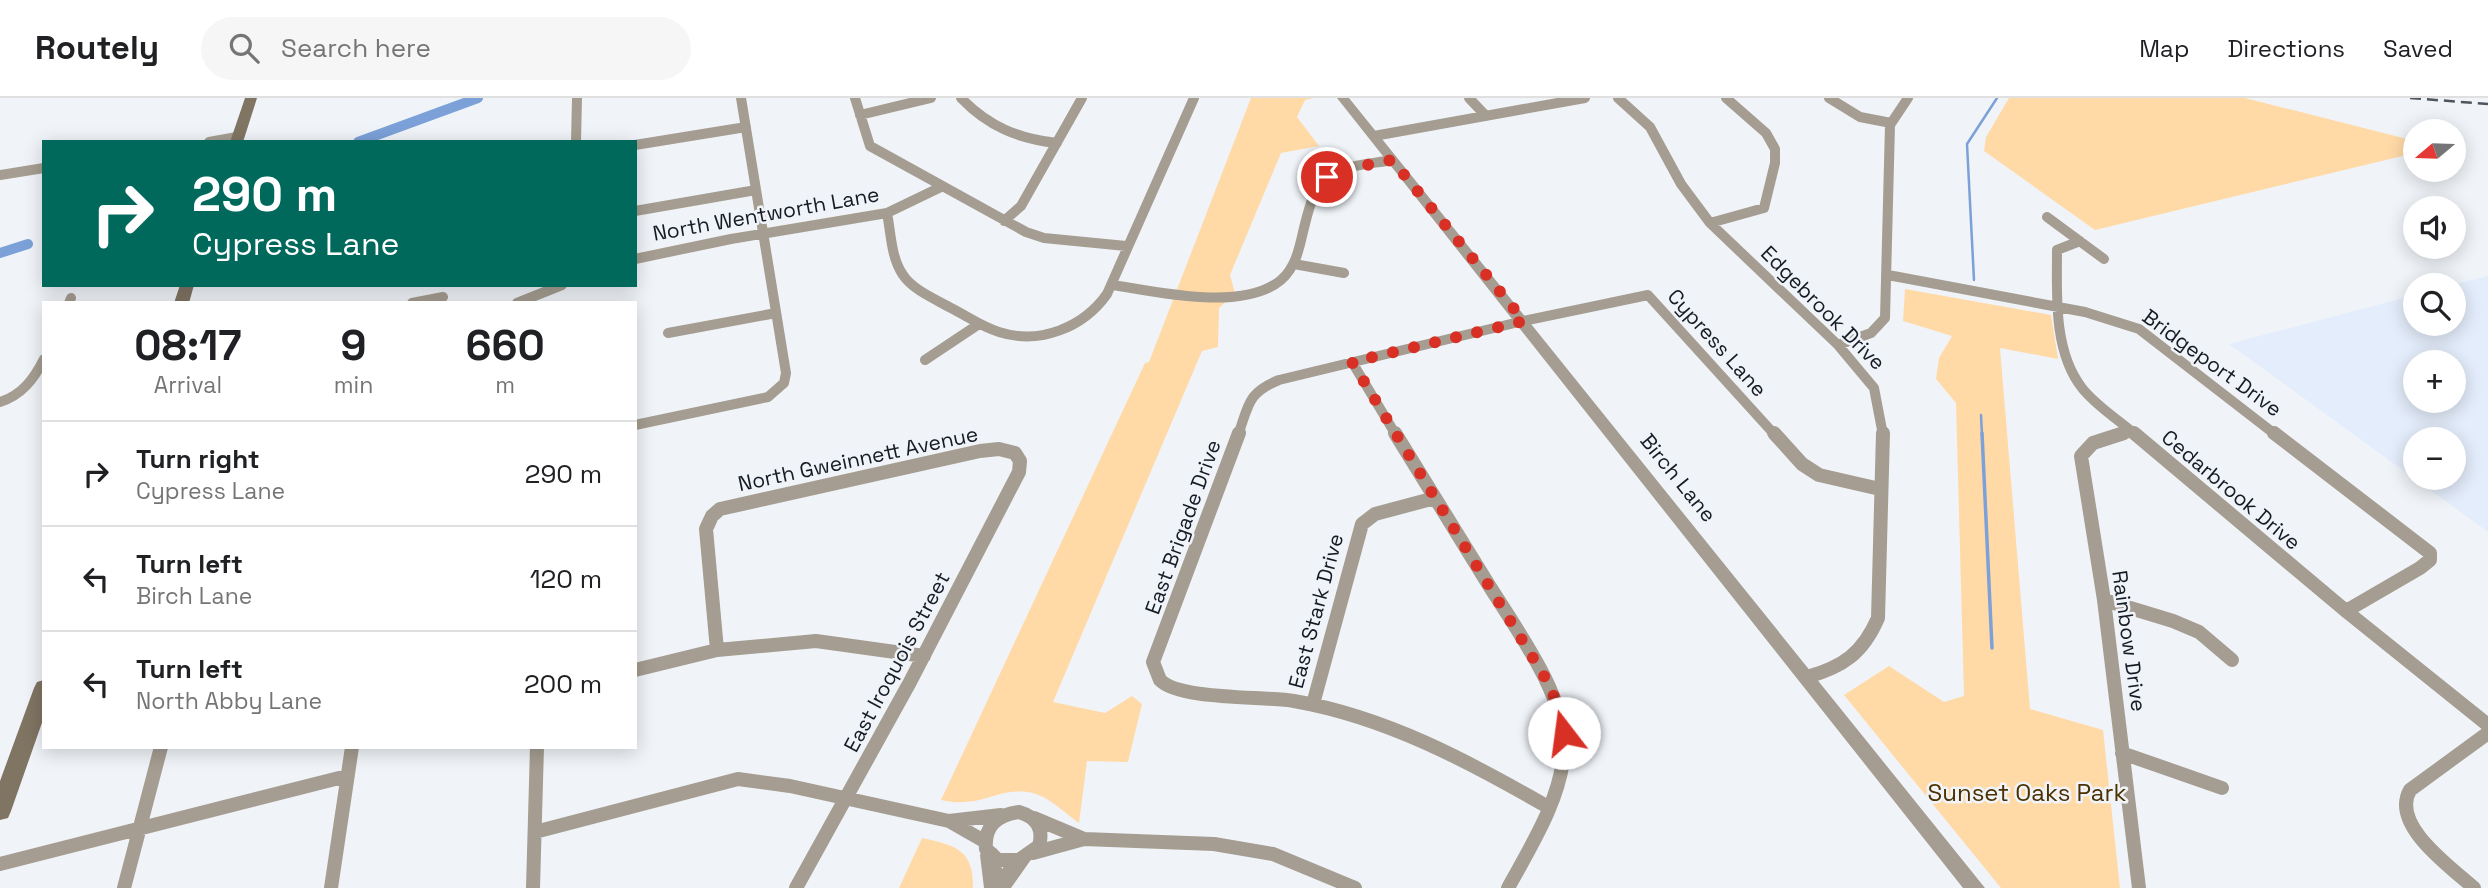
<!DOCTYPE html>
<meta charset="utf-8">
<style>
:root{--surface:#fff;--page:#f6f6f6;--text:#202124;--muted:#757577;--line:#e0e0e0}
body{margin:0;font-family:"Space Grotesk",sans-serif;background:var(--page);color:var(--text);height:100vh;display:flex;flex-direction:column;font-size:26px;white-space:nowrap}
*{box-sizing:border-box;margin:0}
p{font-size:23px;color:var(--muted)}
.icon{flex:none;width:38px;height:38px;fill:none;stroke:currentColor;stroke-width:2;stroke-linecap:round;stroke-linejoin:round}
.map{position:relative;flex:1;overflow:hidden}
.details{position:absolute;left:42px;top:203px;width:595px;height:448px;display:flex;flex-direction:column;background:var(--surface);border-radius:0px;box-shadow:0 4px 18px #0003}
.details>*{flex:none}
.banner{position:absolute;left:42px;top:42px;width:595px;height:147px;border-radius:0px;box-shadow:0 4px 18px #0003;background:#00695c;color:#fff;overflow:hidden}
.needle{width:46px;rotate:251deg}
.tools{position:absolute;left:2403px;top:21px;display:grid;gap:14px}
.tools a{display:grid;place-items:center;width:63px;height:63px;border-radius:50%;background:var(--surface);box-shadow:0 4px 18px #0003;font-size:35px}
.pin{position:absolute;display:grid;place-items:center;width:60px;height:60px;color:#fff;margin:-30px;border:4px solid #fff;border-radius:50%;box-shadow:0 2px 7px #0007}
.me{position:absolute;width:77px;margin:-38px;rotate:345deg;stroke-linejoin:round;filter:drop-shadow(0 0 5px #0008)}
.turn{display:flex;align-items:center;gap:24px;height:147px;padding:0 35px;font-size:32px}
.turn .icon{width:91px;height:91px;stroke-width:2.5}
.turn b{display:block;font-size:49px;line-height:60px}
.eta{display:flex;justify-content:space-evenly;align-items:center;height:119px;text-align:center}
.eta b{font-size:42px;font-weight:800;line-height:49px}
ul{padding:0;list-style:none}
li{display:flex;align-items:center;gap:21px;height:105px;padding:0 35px;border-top:2px solid var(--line)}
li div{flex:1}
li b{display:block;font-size:26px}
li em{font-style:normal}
header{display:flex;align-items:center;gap:42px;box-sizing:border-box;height:98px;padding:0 35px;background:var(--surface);border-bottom:2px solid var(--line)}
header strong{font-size:33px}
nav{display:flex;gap:38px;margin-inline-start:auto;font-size:24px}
.search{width:490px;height:63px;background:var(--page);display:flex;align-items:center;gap:18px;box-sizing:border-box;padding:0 24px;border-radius:38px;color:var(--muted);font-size:26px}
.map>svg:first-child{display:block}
.built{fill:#e4edfb;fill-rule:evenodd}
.green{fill:#ffdaa7}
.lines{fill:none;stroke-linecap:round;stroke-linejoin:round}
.stream-far1{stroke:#7ba1d8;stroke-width:2.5}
.stream{stroke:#7ba1d8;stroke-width:3.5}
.canal{stroke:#7ba1d8;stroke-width:10}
.minor-far1{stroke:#a59d91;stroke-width:10}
.minor{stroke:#a59d91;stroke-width:14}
.tertiary{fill:#a59d91;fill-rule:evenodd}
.secondary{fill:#807463;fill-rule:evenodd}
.rail{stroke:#4e545c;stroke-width:2.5;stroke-dasharray:11 6;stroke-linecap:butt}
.route{stroke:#d93025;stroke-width:12;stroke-dasharray:0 21.6}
.labels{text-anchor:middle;stroke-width:5;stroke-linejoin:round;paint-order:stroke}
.street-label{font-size:21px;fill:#151b25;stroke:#f0f4f9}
.near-park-label{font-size:24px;fill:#4c3000;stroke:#f0f4f9}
</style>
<header>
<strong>Routely</strong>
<div class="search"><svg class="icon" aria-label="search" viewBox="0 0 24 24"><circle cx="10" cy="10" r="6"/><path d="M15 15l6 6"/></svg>Search here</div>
<nav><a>Map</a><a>Directions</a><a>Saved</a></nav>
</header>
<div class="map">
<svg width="2488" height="790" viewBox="0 0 2488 790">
<rect width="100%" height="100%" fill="#f0f4f9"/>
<!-- built -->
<path class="built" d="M2488 178V434L2229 246 2415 197V226H2454L2452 187ZM2415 264H2454V303H2415ZM2415 341H2454V380H2415Z"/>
<!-- green -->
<path class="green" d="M1251 0H1314L1305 2 1297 19 1319 48 1281 55 1230 177 1235 195 1219 210 1218 249 1202 253 1053 604 1105 615 1132 598 1142 606 1128 664 1087 663 1079 725C1063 714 1047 696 1027 694 996 690 980 711 941 702L1145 265 1149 264Z
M2009 0H2245L2415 43V55L2095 132 1984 53 1986 39Z
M1905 191 2051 217 2058 261 2000 250 2030 611 2103 632 2120 790H2001L1844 597 1889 568 1944 604 1964 598 1956 305 1936 281 1939 260 1952 238 1903 223Z
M922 740C954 747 974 751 973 790H899Z"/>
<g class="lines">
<!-- stream-far1 -->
<path class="stream-far1" d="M1974 182 1967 46 1997 0
M1981 317 1982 337"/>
<!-- stream -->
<path class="stream" d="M1982 335 1992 550"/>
<!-- canal -->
<path class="canal" d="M358 44 478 0
M0 155 28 146"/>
<!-- minor-far1 -->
<path class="minor-far1" d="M855 0 870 48 1026 134 1044 140 1126 148
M961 0C988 28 1018 41 1057 45
M1469 0 1486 18
M1618 0 1650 29 1681 86 1710 125 1838 247 1874 290 1883 337
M1829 0 1860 19 1891 25
M860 17 931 0
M1374 38 1585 0
M209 44 237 39
M576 44 577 0
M635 47 746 29
M0 77 44 70
M635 113 756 92
M887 115C891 135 891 160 903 177 913 192 935 201 951 210 967 218 982 229 999 234 1039 247 1083 230 1107 196L1194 0
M2047 119 2104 161
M1004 123 1021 108 1082 0
M1710 125 1764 110 1775 65V51L1766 35 1726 0
M2080 143 2057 152C2057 196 2053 253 2082 290 2096 308 2119 322 2136 337
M635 161 731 141 887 115 941 89
M1294 166 1344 175
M1888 177 2085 214 2139 231 2276 337
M1113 187C1158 194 1243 214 1281 182 1295 170 1299 152 1303 134 1308 115 1312 90 1330 78 1347 66 1372 66 1392 62
M69 205 71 200
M412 205 443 199
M517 205 562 187
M668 235 776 215
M1838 247 1871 235 1885 220 1890 27 1908 0
M925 262 979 226
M1352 264 1396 337
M0 304C22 297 34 281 44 261
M635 327 768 299 784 285 786 275 741 0
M1238 337C1249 307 1247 295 1279 282L1523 223 1648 197 1775 337
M2119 337 2130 333"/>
<!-- minor -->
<path class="minor" d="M1239 335 1153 564 1160 582C1179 602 1263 598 1294 603 1386 619 1468 663 1548 709
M1395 335C1424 382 1453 429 1482 476 1510 523 1568 597 1564 653 1561 701 1531 748 1508 790
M1774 335 1802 366 1819 377 1880 391
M2124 335 2093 345 2081 358 2104 502 2139 790
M2134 335 2346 513 2488 627
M2274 335 2430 455V462L2420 470 2346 513
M2104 502 2173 523 2199 534 2232 562
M717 552 706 431 712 418 720 411 980 353 999 351 1015 355 1020 363 1019 374 910 584 796 790
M635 572 717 552 816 543 924 558
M1807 579C1843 569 1863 555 1878 520L1883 335
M1313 606 1362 426 1375 416 1435 400
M2122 655 2222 690
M1019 714C1036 719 1044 730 1039 748L1019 762H998L986 751C984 728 997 717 1019 714Z
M1034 720 1084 741
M535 734 738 681 790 688 949 723
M984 743 949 723 1001 717
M1033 755 1084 741 1214 746 1273 756 1355 790
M0 766 347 678
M124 790 161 649
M331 790 352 649
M533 790 537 649
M2474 790C2451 769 2390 727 2410 692L2488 635"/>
<!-- tertiary -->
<path class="tertiary" d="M1337 0H1349L1985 790H1963Z
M990 748 997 751 1002 771 1013 757 1020 754 1027 757 1030 763 1011 790H984L980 757 983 751Z"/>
<!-- secondary -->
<path class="secondary" d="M245 0H257L243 44H230Z
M180 187H194L189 205H174Z
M44 582V619L11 713 8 720 0 722V683L34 590 37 584Z"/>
<!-- rail -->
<path class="rail" d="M2410 0 2488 6"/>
</g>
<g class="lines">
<!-- route -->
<path class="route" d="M1327 79 1346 71 1392 62 1524 223 1352 264 1544 578 1559 609 1564 635"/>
</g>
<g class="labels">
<!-- street labels -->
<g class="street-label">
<text transform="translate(766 116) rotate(-10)" y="7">North Wentworth Lane</text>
<text transform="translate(1823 210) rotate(45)" y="7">Edgebrook Drive</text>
<text transform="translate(1717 245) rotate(48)" y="7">Cypress Lane</text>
<text transform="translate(2212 265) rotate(36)" y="7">Bridgeport Drive</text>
<text transform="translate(858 361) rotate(-12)" y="7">North Gweinnett Avenue</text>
<text transform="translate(1678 380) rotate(51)" y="7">Birch Lane</text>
<text transform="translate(2231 392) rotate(40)" y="7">Cedarbrook Drive</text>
<text transform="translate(1183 429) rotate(-70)" y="7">East Brigade Drive</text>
<text transform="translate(1316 513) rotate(-75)" y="7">East Stark Drive</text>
<text transform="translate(2129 543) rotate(82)" y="7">Rainbow Drive</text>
<text transform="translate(897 564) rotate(-62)" y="7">East Iroquois Street</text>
</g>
<!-- near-park labels -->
<g class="near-park-label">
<text x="2027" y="703">Sunset Oaks Park</text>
</g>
</g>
</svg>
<div class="tools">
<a><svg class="needle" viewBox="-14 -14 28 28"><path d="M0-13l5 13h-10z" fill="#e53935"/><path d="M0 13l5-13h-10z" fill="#757577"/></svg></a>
<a><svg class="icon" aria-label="sound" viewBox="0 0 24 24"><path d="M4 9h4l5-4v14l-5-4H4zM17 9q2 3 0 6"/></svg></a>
<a><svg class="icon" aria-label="search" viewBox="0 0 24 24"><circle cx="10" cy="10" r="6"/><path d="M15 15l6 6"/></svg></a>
<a>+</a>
<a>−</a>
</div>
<div class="pin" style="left:1327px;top:79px;background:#d93025"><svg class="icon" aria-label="arrive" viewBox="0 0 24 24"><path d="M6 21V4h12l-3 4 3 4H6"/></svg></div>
<svg class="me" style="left:1564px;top:635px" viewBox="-20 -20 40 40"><circle r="19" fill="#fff"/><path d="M0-13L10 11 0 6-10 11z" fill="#d93025"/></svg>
<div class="banner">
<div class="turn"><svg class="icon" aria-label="right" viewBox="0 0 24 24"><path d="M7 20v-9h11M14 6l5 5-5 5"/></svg><div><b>290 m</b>Cypress Lane</div></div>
</div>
<section class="details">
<div class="eta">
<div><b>08:17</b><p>Arrival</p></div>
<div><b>9</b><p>min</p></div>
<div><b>660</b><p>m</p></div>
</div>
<ul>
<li><svg class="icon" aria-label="right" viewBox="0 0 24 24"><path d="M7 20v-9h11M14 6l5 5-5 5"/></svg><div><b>Turn right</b><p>Cypress Lane</p></div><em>290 m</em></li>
<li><svg class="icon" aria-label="left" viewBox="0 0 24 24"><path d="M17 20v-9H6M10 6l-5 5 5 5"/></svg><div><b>Turn left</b><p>Birch Lane</p></div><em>120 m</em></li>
<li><svg class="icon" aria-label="left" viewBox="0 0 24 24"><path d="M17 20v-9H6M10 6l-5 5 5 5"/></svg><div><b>Turn left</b><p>North Abby Lane</p></div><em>200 m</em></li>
</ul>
</section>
</div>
